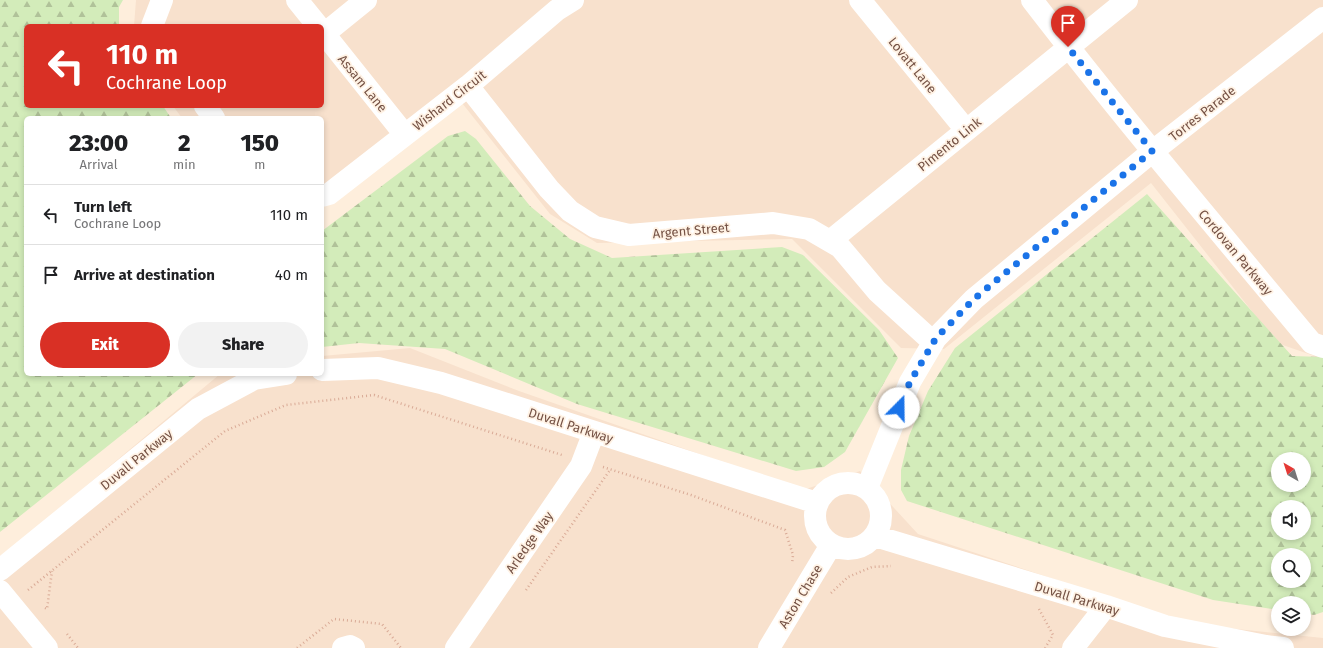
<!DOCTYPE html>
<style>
:root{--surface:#fff;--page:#f2f2f2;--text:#202124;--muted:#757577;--line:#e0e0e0;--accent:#d93025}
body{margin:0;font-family:"Fira Sans",sans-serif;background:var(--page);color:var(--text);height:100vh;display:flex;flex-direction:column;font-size:15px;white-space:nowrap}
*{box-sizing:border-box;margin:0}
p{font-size:13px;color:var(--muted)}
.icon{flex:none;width:22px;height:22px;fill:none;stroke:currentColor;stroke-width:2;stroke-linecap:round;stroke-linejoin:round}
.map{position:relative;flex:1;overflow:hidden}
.sheet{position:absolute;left:24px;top:116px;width:300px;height:260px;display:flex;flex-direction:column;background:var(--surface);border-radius:6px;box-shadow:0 2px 6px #0003}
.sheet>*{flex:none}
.guide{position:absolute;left:24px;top:24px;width:300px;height:84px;border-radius:6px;box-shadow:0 2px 6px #0003;background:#d93025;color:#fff;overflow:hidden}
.needle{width:26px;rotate:321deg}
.buttons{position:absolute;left:1271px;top:452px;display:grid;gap:8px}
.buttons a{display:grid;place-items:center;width:40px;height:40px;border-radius:50%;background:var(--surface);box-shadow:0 2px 6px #0003;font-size:20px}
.pin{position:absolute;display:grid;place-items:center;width:34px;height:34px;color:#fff;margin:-41px -17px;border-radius:50% 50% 50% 0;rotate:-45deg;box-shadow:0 0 4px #0007}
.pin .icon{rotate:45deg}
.me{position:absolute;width:44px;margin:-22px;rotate:22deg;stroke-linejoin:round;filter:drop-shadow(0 0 3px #0008)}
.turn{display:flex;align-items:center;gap:14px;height:84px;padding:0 16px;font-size:18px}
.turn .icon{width:52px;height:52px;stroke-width:2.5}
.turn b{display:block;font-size:28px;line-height:34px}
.eta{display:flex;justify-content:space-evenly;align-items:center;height:68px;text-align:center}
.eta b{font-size:24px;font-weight:800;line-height:28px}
.action{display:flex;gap:8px;margin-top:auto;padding:8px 16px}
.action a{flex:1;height:46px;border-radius:24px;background:var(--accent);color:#fff;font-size:16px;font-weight:800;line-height:46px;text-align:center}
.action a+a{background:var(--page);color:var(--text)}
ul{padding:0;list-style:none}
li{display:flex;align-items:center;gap:12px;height:60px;padding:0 16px;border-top:1px solid var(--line)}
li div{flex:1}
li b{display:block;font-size:15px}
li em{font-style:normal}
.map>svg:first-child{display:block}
.residential{fill:#f8e1cd}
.forest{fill:url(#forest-firs);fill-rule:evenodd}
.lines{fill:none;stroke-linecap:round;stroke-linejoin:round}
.path{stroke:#d9aa96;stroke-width:2.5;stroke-dasharray:1 3;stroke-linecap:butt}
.minor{stroke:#fff;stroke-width:22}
.route{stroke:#1a73e8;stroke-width:7;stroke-dasharray:0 12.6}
.labels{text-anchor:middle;stroke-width:3.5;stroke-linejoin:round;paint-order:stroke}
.street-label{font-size:13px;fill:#745144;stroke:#fff2e4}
</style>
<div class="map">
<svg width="1323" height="648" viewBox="0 0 1323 648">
<defs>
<pattern id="forest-firs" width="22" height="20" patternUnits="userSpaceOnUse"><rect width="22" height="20" fill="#d3ecba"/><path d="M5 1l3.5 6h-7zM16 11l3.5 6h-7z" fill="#b0c299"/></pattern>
</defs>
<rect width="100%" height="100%" fill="#feeedc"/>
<!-- residential -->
<path class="residential" d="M136 0H1323V359L1277 343 1151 183 944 349 901 348 792 239 597 243 550 214 462 103 322 208V118H182L173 106H322V26H134Z
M410 348 519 391 803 490 860 471 918 534 1190 624 1323 638V648H0V556L31 532 220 374H322V356Z"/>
<!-- forest -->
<path class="forest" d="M0 0H123L119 7V26H26V106H163L171 118H26V374H198L0 532Z
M465 131 476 139 530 206 570 239 612 258 782 247 803 255 879 330 898 358 845 452 824 467 796 471 577 404 445 349 359 343 322 347V231L448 136Z
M1147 194 1292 356 1323 357V612L1314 615 1304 613V603H1278V610L1213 600 907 501 901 490V470L909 436 928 391 955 348ZM1278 459H1304V485H1278ZM1278 507H1304V533H1278ZM1278 555H1304V581H1278Z"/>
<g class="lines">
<!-- path -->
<path class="path" d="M603 467 691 495 785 530 793 555 792 564
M28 590 225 431 286 405 374 395 562 455
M526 590 610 470
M831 593 848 577 872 567 891 566
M45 608 47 609 52 571
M1039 609 1053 635 1045 648
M67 634 78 648
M297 648 334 619 382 624 401 648"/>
<!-- minor -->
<path class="minor" d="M297 0 318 26
M860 0 966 130
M1032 0C1122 117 1218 230 1312 343L1323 347
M152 26 162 0
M322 31 405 135
M324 34 366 0
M468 86 549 189 570 211 595 227 629 235 773 223 809 229 840 247 877 291 933 342
M205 106 214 118
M322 196 329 194 468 86 557 10 573 0
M830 241 1127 0
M322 370 378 368 441 383 817 503
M815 516a33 33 0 1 1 66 0a33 33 0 1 1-66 0Z
M867 488 910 382 936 338 974 299 1153 151 1323 18
M875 536 1106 606 1165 626 1266 646 1283 648
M0 570 198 409 254 379 286 374
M0 591 47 648
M343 648 350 646 354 648
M456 648 581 466 594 432
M769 648 831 545
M1073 648 1106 606"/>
</g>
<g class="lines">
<!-- route -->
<path class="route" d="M899 408 910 382 936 338 974 299 1152 151 1068 47"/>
</g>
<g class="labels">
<!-- street labels -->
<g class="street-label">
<text transform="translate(913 65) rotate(51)" y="5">Lovatt Lane</text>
<text transform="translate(363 83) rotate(51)" y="5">Assam Lane</text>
<text transform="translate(449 100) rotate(-38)" y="5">Wishard Circuit</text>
<text transform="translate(1202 113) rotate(-38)" y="5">Torres Parade</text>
<text transform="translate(949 144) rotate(-39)" y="5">Pimento Link</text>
<text transform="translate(691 230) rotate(-5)" y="5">Argent Street</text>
<text transform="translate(1236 252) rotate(50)" y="5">Cordovan Parkway</text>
<text transform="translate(571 425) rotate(18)" y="5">Duvall Parkway</text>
<text transform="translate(136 459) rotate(-39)" y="5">Duvall Parkway</text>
<text transform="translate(529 542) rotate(-55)" y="5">Arledge Way</text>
<text transform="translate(800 596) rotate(-59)" y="5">Aston Chase</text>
<text transform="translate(1077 598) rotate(17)" y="5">Duvall Parkway</text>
</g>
</g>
</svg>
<div class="buttons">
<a><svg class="needle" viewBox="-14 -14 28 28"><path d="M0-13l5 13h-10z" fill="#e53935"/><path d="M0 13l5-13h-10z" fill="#757577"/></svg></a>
<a><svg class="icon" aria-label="sound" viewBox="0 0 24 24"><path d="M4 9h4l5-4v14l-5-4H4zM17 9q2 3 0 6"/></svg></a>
<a><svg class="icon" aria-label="search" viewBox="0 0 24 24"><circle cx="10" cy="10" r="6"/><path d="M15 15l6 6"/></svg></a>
<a><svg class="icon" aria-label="layers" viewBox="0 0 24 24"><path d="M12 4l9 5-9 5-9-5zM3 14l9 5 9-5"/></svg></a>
</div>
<div class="pin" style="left:1068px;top:47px;background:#d93025"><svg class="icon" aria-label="arrive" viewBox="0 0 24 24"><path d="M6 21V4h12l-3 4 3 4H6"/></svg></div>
<svg class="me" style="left:899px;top:408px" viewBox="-20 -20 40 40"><circle r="19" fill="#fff"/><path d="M0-13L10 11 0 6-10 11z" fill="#1a73e8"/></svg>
<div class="guide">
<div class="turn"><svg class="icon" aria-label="left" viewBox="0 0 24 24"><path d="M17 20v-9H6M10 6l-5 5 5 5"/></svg><div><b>110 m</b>Cochrane Loop</div></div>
</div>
<section class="sheet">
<div class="eta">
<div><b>23:00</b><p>Arrival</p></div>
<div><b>2</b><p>min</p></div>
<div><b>150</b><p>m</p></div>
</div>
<ul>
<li><svg class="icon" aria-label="left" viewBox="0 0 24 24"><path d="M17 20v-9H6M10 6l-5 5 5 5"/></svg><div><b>Turn left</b><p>Cochrane Loop</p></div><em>110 m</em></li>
<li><svg class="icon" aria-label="arrive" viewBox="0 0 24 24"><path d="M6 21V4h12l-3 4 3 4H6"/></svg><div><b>Arrive at destination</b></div><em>40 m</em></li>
</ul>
<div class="action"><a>Exit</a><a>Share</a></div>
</section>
</div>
